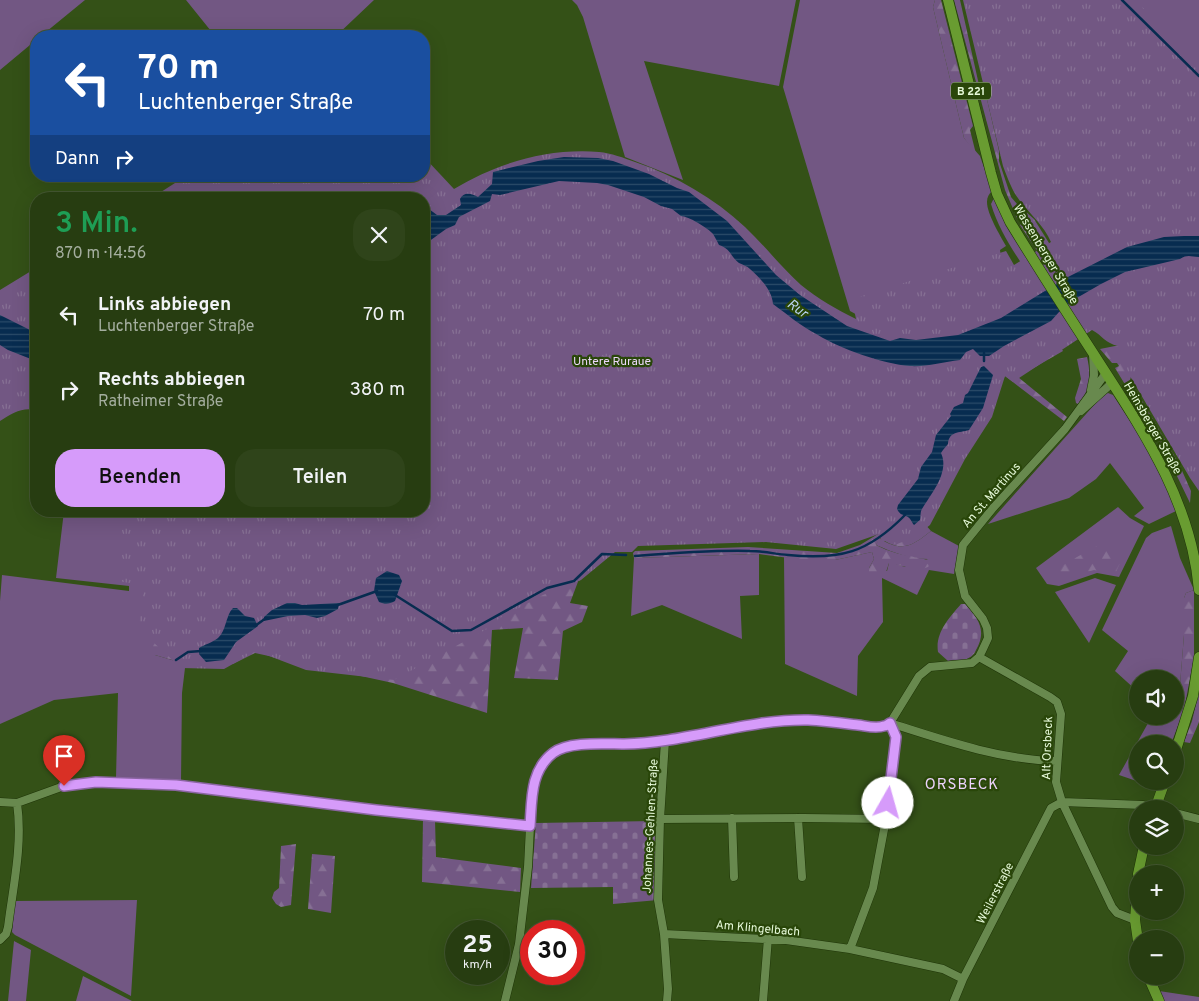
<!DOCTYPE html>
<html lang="de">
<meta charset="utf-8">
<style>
:root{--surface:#273d11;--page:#2f441a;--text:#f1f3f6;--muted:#a4ae9f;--line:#435631;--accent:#d69bfa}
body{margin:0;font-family:Overpass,sans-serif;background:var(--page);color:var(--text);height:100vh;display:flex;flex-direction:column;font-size:19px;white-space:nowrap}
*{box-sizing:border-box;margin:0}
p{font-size:16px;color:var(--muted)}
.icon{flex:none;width:28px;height:28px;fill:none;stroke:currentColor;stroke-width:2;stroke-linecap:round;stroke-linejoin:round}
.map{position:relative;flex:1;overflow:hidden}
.sheet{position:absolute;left:30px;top:192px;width:400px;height:325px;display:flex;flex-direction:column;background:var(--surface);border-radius:20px;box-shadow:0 5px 20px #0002,0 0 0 1px var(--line)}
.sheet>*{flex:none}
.banner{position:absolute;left:30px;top:30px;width:400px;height:152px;border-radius:20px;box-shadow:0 5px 20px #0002,0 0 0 1px var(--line);background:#1a4fa0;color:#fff;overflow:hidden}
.buttons{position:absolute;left:1129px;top:670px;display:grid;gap:10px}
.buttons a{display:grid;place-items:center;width:55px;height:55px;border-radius:50%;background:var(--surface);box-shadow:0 5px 20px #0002,0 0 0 1px var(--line);font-size:25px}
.speed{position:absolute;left:445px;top:920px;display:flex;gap:10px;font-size:25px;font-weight:700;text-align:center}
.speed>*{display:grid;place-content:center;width:65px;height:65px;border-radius:50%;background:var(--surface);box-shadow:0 5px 20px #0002,0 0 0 1px var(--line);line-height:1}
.speed small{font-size:12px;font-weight:400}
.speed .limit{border:8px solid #d22;background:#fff;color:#111}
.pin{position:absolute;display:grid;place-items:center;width:42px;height:42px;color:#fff;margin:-51px -21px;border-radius:50% 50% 50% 0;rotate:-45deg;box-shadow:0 0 5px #0007}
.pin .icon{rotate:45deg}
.me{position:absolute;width:55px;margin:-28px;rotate:7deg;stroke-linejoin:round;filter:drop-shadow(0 0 4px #0008)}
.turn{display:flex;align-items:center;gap:18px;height:105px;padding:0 25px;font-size:22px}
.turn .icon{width:65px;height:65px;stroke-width:2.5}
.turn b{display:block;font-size:35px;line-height:42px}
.then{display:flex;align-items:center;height:48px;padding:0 25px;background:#0003;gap:10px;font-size:19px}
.round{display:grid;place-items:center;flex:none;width:52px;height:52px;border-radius:20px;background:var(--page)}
.headline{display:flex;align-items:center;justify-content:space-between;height:85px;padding:0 25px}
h1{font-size:30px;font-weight:600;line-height:38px;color:#1e9e55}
.primary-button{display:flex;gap:10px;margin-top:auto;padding:10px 25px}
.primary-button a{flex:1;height:58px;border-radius:20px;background:var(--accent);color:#111;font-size:20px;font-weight:600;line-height:58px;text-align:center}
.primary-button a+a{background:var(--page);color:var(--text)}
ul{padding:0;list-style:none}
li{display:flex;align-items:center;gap:15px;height:75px;padding:0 25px}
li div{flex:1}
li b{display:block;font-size:19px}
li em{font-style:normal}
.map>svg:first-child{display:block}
.grass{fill:#725783}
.forest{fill:url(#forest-firs)}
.cemetery{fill:url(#cemetery-stones)}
.park{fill:url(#park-tufts)}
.water{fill:url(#water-rules)}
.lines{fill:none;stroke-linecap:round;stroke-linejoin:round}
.stream{stroke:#072c50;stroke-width:2.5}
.minor-casing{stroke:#1f3508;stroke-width:9}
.major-casing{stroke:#1f3508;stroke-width:11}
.minor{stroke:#68894e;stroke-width:8}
.major{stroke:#699c31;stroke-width:10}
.route-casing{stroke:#8b65a2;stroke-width:12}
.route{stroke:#d69bfa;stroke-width:9}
.labels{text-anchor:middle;stroke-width:4.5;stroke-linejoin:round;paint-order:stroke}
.shield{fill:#294609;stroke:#adc39b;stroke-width:1}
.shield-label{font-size:11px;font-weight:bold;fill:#e6f9d9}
.street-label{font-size:12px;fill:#e6f9d9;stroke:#294609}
.park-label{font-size:12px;fill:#ecd8fa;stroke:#294609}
.water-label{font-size:14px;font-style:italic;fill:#b9d3f1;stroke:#294609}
.quarter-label{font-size:15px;letter-spacing:1px;fill:#ecd3fc;stroke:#294609}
</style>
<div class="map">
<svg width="1199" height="1001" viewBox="0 0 1199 1001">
<defs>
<pattern id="forest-firs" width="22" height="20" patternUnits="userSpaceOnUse" patternTransform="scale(1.25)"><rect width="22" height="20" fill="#725783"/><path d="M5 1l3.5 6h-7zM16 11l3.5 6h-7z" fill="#867094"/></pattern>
<pattern id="cemetery-stones" width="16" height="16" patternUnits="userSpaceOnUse" patternTransform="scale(1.25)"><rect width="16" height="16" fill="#725783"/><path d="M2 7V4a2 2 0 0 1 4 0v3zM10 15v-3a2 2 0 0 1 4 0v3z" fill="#867094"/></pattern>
<pattern id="park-tufts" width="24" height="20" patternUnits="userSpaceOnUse" patternTransform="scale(1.25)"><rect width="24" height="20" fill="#725783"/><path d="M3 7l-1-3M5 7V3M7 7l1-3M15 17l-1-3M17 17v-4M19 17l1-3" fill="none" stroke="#867094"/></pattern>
<pattern id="water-rules" width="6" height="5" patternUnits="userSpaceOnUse" patternTransform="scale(1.25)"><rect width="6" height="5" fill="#072c50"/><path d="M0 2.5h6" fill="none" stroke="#2b4b69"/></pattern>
</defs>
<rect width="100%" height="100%" fill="#345117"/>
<!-- grass -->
<path class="grass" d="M0 0H85L41 36H36V40L0 70Z
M186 0H374L336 36H215Z
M572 0H796L779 86 644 61 683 180 625 157 583 17 577 5Z
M800 0H935L933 7 964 138 980 156 992 191C989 194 987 197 987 202 987 214 1000 235 1006 246L1000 250 1001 257 863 318 850 311 783 87Z
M1129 0H1199V69Z
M994 198 1028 258 1025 269C1012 249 998 228 991 204Z
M1108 393 1113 395 1143 441 1164 482 1176 511 1149 524 1134 516 1144 508 1110 463 1096 479 1069 498 988 524 1103 395Z
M1118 507 1130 518 1144 526 1119 577 1097 573 1059 586 1047 584 1036 568Z
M64 511H146L155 655 179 662 185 668 182 693 181 782 116 778 118 693 54 700 0 724V601L2 575 129 591V586L56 578Z
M1171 526 1180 558 1194 590 1186 593 1184 598V635L1180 685 1175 692V679H1138L1137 691 1115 671 1128 651 1102 630 1146 538 1152 533Z
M931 531 959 546 954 574 929 570 917 595 882 578 883 622 858 656 857 696 785 664 784 557 835 560 872 552 874 559 869 568 887 571 889 563H893L905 567 928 559C910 559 892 552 876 545L879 538C902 553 912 546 931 531Z
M759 554V595L740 596 742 639 662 605 631 616 634 558Z
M1095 578 1116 585 1089 643 1055 592Z
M1175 706 1184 710 1171 744H1138V781H1156L1154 787 1119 775 1152 716H1175Z
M137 900 131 996 15 935 12 932 15 901Z
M14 941 31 950 26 1001H8Z
M83 976 132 1001H76Z
M1159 991 1199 997V1001H1163Z"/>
<!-- forest -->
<path class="forest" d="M935 0H941L973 126 970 130 976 154 964 138 933 7Z
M954 0H960L979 85 985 91 999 151V161L1011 197 1017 204 1034 219 1049 243 1047 250 1032 227 1017 218 1005 190Z
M1021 224C1035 231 1042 247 1049 260L1038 252 1020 225Z
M1057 341 1063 351 1018 377 1067 417 1064 421 1005 376 923 522 931 531C912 546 902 553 880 538L876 545C882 548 889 551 896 553 904 556 926 558 932 562L928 567 919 570 889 563 885 575 882 578 869 577V568L874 559 872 552 835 560H805L759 554 634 558 633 553 635 551 748 547 837 553 860 545 878 534 873 523 949 409Z
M1120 345 1132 373 1130 380 1179 464 1191 491 1190 503 1163 447 1115 368 1119 366 1117 363H1112L1100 349Z
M1087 357C1091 374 1091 390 1078 404L1076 403 1075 398 1081 379 1077 359Z
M1102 543 1115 555 1123 557 1115 574 1094 570 1067 578 1057 579 1052 575V571Z
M579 579 570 603 588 606 582 622 563 631 558 680 514 678 523 628 492 630 487 713 393 683 255 653 233 664 185 668 179 662 155 655 142 645 150 624Z
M1194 590V657L1184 710 1175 706V692L1180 685 1184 635V598L1186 593Z
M1199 691V722L1190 743 1184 742 1192 721Z
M423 818 435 820 436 857 521 868 520 892 422 882Z
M296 844 291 905 281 907 276 904 272 898 274 892 279 888 281 846Z
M312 854 335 856 331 913 308 909Z"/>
<!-- cemetery -->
<path class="cemetery" d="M961 604H965C979 619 987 631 976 650 974 655 970 658 964 660 960 661 953 660 948 661L938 652C935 633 949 618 961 604Z
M654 821 658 900 613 904V887L531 888 536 823Z"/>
<!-- park -->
<path class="park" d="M963 0H1135L1199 63V491L1190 478 1127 371 1118 346C1105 343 1103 336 1092 330L1013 382 1005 376 992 417 965 459 930 525 916 536 895 545 892 538 882 542 879 534 836 549 766 542 638 546 632 552H615L581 580 543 595 498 619 496 624 394 680 306 670 256 651 224 669 181 668 139 629 143 585 117 581 123 511H424V199H150L186 176H424V157L454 189C497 163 547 148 599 152 611 153 624 158 635 162 676 176 714 198 745 227 765 246 781 267 801 285 818 299 836 309 856 319L852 299 1006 251 1014 265 1051 242C1044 226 1031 215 1020 201 1012 191 1008 179 1003 166Z
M36 268V410C22 407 12 413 0 421V290Z"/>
<!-- water -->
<path class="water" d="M564 157 598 158 613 161 649 174 677 188 689 192 727 221 776 275 800 295 847 326 890 341 900 338 916 340 958 335 1001 318 1066 278 1127 247 1164 237 1184 236H1199V257C1191 257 1188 254 1180 259L1125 272 1101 284 1075 299 1059 312 1051 321 1004 346 989 356H980L973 349 966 352 960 360C943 362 926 367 910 366 883 364 841 349 818 335 802 327 788 315 773 304 772 290 760 278 750 269 747 266 743 265 739 263 730 256 731 249 719 245 717 241 715 237 713 234 708 228 688 216 681 216L672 209 661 206 644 197 608 185 597 183 559 181 500 195 492 194 490 201 459 217 455 225 446 229 424 245V211L429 209 437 215H446L461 205 460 199C464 191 472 194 478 197L492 184 493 172 538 161Z
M0 315 36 333V361L8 350 0 345Z
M984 366 993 375 983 408 969 430C959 433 949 431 948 444L943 450 941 453C950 472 931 494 922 509 920 512 921 516 920 520L914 525C912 523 911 519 908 517 902 514 900 515 897 509L898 505 918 479 921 467 932 452 936 435 951 416 950 414 954 407 963 403 965 395 968 393 981 367Z
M387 571 399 575 402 581 395 601C389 604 386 605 379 602L374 591 376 578Z
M287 603H295L302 605 339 603 338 609 325 616 317 618 305 615 288 616 264 621V617L272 610Z
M233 608H237L245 616 254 618 258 626 236 642 224 660 206 662 199 654V648C204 645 213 642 218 638 227 630 225 616 233 608Z"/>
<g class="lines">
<!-- stream -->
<path class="stream" d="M1122 0 1199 76
M984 361V353
M635 556C673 553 712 550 750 551 763 551 775 554 788 555 840 560 868 553 905 515
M395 595 452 631 471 630 547 588 574 581 602 554 626 555
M335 606 377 591
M255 626 266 618
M176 660 188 652 201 651"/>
<!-- minor casing -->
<g class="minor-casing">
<path id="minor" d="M1091 390 1094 375 1093 354
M1081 411 1112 383
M979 657 1050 697 1057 702 1061 714 1056 782 1062 802 1112 907 1117 913 1135 920
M890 723 919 676 930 667 972 663 979 657 982 651 988 638 987 628 983 619 965 596 959 570 963 545 993 508 1065 429 1106 373
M665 741 660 819 658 900 664 934 668 989 667 1001
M0 802 17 803 64 786 79 784 96 783 176 785 412 814 530 826
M1062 802 1143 805 1156 809
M1175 813 1199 819
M732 818 734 877
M798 818 802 877
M660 819 803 818 886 819
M664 934 786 940 850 949 943 969 963 979
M0 940 6 934 8 927C13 887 23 844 17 803
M850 949 873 888 886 819 896 737 890 723
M505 1001 519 944 528 867 532 787 540 766 556 751 577 745 645 744 665 741 784 720 823 721 873 727H882L890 723C943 740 1001 760 1056 761
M763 1001 768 938
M954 1001 963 979 1051 808 1062 802"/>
</g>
<!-- major casing -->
<g class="major-casing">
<path id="major" d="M948 0 991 173 997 194 1010 222C1037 266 1065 310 1093 353 1141 428 1191 499 1199 590
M1175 753 1193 696 1199 657
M1155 809 1165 781
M1138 874 1144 846
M1138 877 1135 920 1138 941
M1148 976 1159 1001"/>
</g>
<!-- minor -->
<use href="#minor" class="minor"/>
<!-- major -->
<use href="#major" class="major"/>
</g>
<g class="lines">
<!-- route casing -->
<g class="route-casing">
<path id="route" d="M64 786 96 782 176 785 376 810 530 826C532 799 530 771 553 753 568 741 605 744 624 744 686 743 746 719 808 720 825 721 841 723 858 725 866 726 876 729 884 726 887 726 888 724 890 723L896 737 888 803"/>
</g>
<!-- route -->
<use href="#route" class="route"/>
</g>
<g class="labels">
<!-- shield labels -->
<rect class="shield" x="951" y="82.5" width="40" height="17" rx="4"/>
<g class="shield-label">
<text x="971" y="95">B 221</text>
</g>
<!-- street labels -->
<g class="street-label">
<text transform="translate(1046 254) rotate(59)" y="4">Wassenberger Straße</text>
<text transform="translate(1153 428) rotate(60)" y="4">Heinsberger Straße</text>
<text transform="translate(991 495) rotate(-49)" y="4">An St. Martinus</text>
<text transform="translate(1047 748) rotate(-88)" y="4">Alt Orsbeck</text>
<text transform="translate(650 826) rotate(-87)" y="4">Johannes-Gehlen-Straße</text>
<text transform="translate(995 893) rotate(-63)" y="4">Weilerstraße</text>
<text transform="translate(758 928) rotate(5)" y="4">Am Klingelbach</text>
</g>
<!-- park labels -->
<g class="park-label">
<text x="612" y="365">Untere Ruraue</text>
</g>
<!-- water labels -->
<g class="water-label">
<text transform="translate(798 308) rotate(36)" y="5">Rur</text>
</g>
<!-- quarter labels -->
<g class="quarter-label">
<text x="962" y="789">ORSBECK</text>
</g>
</g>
</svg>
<div class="buttons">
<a><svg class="icon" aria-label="sound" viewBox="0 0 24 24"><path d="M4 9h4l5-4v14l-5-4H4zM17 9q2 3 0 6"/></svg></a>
<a><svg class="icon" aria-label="search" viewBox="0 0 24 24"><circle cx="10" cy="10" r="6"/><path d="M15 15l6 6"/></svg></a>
<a><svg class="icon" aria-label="layers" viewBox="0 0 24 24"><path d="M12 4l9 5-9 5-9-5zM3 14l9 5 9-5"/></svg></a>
<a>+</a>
<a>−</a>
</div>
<div class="speed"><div>25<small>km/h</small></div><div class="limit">30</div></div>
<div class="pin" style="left:64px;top:786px;background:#d93025"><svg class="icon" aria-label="arrive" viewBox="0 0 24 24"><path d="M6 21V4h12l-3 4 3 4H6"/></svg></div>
<svg class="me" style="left:888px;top:803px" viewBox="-20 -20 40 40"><circle r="19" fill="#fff"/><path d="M0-13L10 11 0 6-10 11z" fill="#d69bfa"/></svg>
<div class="banner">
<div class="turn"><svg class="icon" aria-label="left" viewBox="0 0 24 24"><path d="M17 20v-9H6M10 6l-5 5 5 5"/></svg><div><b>70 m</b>Luchtenberger Straße</div></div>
<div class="then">Dann<svg class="icon" aria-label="right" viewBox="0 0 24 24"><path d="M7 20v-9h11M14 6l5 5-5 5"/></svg></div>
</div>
<section class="sheet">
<div class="headline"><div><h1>3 Min.</h1><p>870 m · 14:56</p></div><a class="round"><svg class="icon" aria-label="close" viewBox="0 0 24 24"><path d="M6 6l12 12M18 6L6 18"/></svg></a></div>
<ul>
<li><svg class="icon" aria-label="left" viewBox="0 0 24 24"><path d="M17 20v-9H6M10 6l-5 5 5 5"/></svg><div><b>Links abbiegen</b><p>Luchtenberger Straße</p></div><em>70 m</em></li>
<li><svg class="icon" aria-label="right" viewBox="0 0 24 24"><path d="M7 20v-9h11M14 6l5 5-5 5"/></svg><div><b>Rechts abbiegen</b><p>Ratheimer Straße</p></div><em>380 m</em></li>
</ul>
<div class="primary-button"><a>Beenden</a><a>Teilen</a></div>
</section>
</div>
